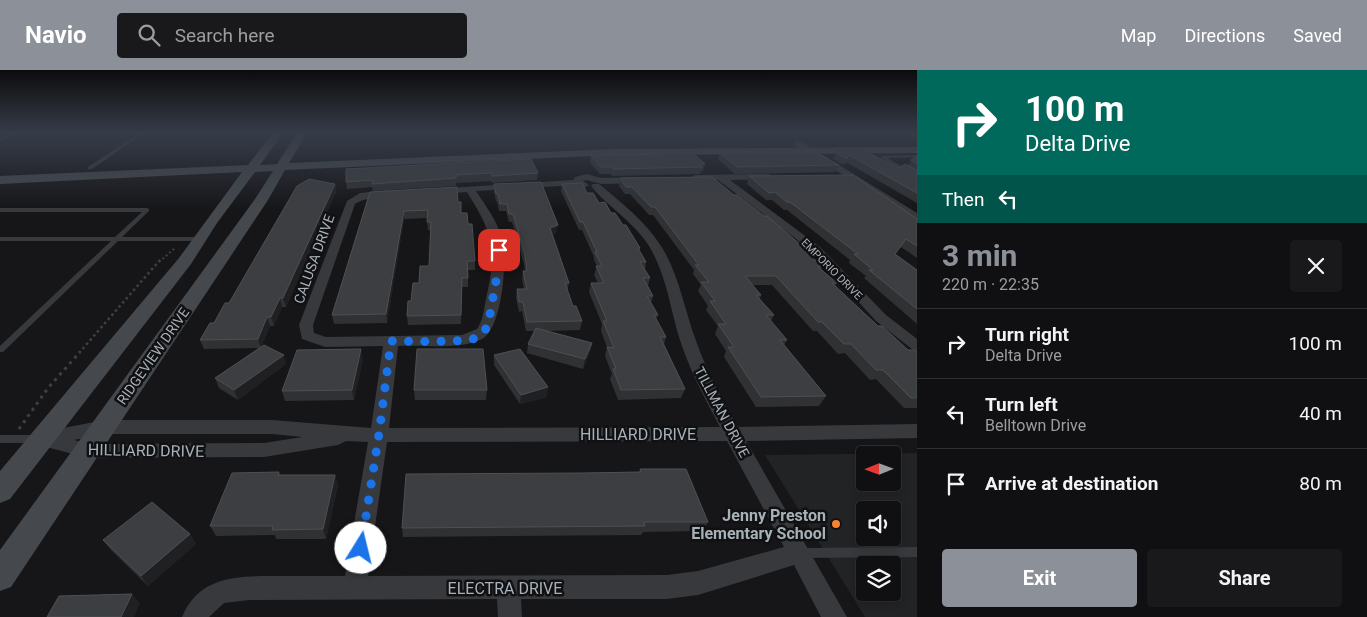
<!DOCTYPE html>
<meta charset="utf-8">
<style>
:root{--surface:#101012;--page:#19191b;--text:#f1f3f6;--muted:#9c9d9f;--line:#303032;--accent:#8c9099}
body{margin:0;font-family:Roboto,sans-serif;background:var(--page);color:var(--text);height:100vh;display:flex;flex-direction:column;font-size:19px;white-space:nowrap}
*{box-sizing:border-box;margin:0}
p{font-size:16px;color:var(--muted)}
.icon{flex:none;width:28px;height:28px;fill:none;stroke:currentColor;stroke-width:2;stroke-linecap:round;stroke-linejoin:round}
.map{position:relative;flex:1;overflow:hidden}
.details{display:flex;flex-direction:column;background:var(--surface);width:450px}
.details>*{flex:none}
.top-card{background:#00695c;color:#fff;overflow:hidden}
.needle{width:32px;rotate:269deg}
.buttons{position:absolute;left:856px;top:376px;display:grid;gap:10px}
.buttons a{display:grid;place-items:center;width:45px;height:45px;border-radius:5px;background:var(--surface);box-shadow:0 2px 8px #0003,0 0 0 1px var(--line);font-size:25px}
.pin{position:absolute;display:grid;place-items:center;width:42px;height:42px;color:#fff;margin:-21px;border-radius:10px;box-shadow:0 2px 8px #0006}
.me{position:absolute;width:55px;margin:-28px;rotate:9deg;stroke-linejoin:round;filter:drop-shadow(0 0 4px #0008)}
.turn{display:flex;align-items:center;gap:18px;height:105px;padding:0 25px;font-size:22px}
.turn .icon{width:65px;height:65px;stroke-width:2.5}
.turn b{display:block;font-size:35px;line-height:42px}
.then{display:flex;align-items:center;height:48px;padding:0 25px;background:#0003;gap:10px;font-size:19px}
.round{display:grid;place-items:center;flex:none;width:52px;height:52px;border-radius:5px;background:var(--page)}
.overview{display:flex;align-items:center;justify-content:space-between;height:85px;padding:0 25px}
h1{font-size:30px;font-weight:700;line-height:38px;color:var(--accent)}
.primary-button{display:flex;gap:10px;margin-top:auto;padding:10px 25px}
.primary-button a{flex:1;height:58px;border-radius:5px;background:var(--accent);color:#fff;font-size:20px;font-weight:700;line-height:58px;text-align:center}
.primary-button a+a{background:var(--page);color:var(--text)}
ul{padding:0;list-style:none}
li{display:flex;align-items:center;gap:15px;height:70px;padding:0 25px;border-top:1px solid var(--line)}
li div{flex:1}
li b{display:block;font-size:19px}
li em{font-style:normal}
header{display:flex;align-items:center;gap:30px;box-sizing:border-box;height:70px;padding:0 25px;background:var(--accent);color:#fff}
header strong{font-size:24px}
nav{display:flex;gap:28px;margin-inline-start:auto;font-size:18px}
.search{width:350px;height:45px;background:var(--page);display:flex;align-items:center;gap:12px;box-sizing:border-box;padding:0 18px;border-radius:5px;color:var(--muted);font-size:19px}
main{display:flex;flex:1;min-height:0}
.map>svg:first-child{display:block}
.built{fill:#222325;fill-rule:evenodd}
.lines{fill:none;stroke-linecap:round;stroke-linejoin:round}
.path-far2{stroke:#3d4144;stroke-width:2;stroke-dasharray:2 2.5;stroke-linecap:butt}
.path-far1{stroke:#3d4144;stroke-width:2.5;stroke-dasharray:2.5 3;stroke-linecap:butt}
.path{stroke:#3d4144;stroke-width:3;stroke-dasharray:3 4.5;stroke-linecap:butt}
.service{fill:#37393d;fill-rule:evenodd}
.minor{fill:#37393d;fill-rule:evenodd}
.secondary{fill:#45494d;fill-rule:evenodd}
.wall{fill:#2f3133}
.shaded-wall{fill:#202022}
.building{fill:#3c3e41;stroke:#4d5054}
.route{stroke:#1a73e8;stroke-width:9;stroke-dasharray:0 16.2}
.poi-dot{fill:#f9822d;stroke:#111113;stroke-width:2}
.labels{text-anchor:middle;stroke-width:5;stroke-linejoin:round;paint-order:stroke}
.far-street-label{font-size:11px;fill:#a7b1b8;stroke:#111113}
.street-label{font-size:14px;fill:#a7b1b8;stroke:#111113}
.near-street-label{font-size:16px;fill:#a7b1b8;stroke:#111113}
.near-poi-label{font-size:16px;font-weight:bold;fill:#a7b1b8;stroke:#111113;text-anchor:end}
</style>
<header>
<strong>Navio</strong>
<div class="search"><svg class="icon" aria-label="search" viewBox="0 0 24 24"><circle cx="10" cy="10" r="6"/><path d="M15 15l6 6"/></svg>Search here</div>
<nav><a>Map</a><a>Directions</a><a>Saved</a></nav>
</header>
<main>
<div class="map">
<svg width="917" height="547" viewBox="0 0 917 547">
<rect width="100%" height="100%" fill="#161618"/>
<!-- built -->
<path class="built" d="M917 383V547H865L765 385ZM865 385H892V412H865ZM865 440H892V468H865ZM865 495H892V522H865Z"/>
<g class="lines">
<!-- path-far2 -->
<path class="path-far2" d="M159 192 175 178"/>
<!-- path-far1 -->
<path class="path-far1" d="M79 283 160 190"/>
<!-- path -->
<path class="path" d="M19 359 48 318 80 282"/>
<!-- service -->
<path class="service" d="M10 63H16L0 71V69Z
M139 63H144L92 99H88V97Z
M917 85V87L887 88 917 105V108L880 87 882 86Z
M0 138H147L149 139V141L122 167H200L203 169 200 171H118L3 282H0V276L111 171H0V167H115L142 142H0Z
M0 365H35L38 366 40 369 38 372 35 373H0Z
M917 477V487L802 488 798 487 796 483 798 479 802 478Z"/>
<!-- minor -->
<path class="minor" d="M794 71H800L917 143V150L794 75Z
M587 104 601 108 639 107 644 110 639 113 601 114 587 110 583 111 589 115 584 118 577 115 476 121C486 136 497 151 502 168 508 189 502 259 482 269 461 280 422 275 398 276L389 358 720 357C704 327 689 299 679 267 670 237 666 204 649 176 634 152 609 138 591 116L593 114H599C622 133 645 151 661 176 679 204 684 238 695 268 706 300 721 328 738 357L917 354V368L746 371 847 547H821L794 495 698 525 667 529H521L522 547H498L497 529 249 530 224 533 209 547H182C200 504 240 506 280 506 302 506 323 506 345 506L368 372 346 371 338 375 264 387 88 388 35 374 33 369 35 364 42 362 105 350H272L371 358 383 276 325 277 302 269 299 255 347 131 360 123 389 120 394 123C384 131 368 125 355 134L313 255 314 263 326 267 462 265 477 259C483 251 484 239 486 229 497 180 494 165 467 122L437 124 432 121 434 119 573 110 575 107ZM105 364H272L302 367 264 373 88 374 74 370ZM727 371 784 477 698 501 667 505 368 506 387 372Z
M769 104 773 107 772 109 730 110 820 177 886 245 917 269V281L912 279 876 251 812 181 718 110 695 111 690 108 695 105Z"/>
<!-- secondary -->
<path class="secondary" d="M273 63H283L260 95 277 94 297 63H307L289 93 615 79 917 77V83L615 85 285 100 268 130 11 517 0 521V480L255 129 273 101 255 102 217 153 191 194 10 429 0 433V401L179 188 242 102 0 114V106L248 95Z"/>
</g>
<!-- wall -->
<path class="wall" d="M838 79 899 98 908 96 911 90 917 86V133L846 92 843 95 833 89Z
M720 83 839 95 835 102 735 104 718 89Z
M591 86 705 94 703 101H701L700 104 612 106 611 104H600L590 93Z
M346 99 538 103 537 110 492 113 491 111 456 113V116L373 121 372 117 347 119 346 112Z
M749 106 904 140 917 149V188L901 177 895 184 917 200V254L864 208 866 206 849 193 850 190 787 140H784L772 130H766L747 114Z
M620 108 734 125 808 181 807 183 823 197 821 199 837 213 835 216 878 256 908 280 917 282V338H904L876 309 870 310 845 283 838 284 817 261H813L772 215H753L761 225 760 229 774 245 771 251 787 270 784 275 826 326 819 336 756 337 724 287 726 281 715 264 718 256 706 240 708 236 698 221 701 215 693 204 694 200 653 145H649L630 124H625L619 116Z
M335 114 336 122 286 237H282L274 256H270L261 277 286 294 238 330 219 318 215 308 259 278 204 279 200 270 229 233Z
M494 114 556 163 552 165 569 213 567 221 573 236 582 251 580 260 547 261 592 273 590 282 583 299 527 283 528 274 535 261H526L522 241 519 242 516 228 517 219H524L522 210 523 201H525L524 194 512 152H509L506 141H499L497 131H496L494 122Z
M562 114 587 123 611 143 623 155 640 178 639 180 646 192 645 199 650 208 648 216 653 226 651 233 658 245 656 249 666 267 664 274 685 319 681 328 618 330 610 309 612 304 605 286 607 277 601 261 602 254 589 222 591 213H598L594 205 597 196 594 190V187L582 160H579L561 121Z
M370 122 458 132 461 143 468 154 475 191V200H468V217H462L461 254 408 255 407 246 411 231 419 213 429 196 431 160H428L427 148 404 149 387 253 334 254 332 245Z
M494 285 547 327 520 334 494 295Z
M363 289 354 330 285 331 282 321Z
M414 320H487L486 330H415Z
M640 399 708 452 703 461 643 462 641 465 403 467 402 458 582 403 639 402Z
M279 402 280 405H335L338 415 326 469H276L275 465 216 466 210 456Z
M190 464 196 474 148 516 111 480 103 470Z"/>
<!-- shaded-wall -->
<path class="shaded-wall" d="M335 114 336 122 286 237 283 228Z
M404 141V149L387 253 386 244Z
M558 155 556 163 549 166 550 158Z
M280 228 282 237 274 256 271 247Z
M267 247 270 256 261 278 258 269Z
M592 273 590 282 583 299 585 289Z
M361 279 363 289 354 330 352 320Z
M284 285 286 294 238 330 234 320Z
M548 317 547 327 520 334 521 325Z
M335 405 338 415 326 469 323 459Z
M190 464 196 474 148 516 141 506Z
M132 524 140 533 134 547H121Z"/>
<!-- building -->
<path class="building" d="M838 79H861L899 98 905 94 917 100V123L849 85 847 89 836 82H844Z
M693 83 705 94H699L702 97 613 99 612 97H601L591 86Z
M720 83H817L839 95 737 97Z
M917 86V94L911 90Z
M531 89 538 103 492 106V103L456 105V108L372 114 373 110 346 112V99Z
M853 105 904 140 917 149V176L906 169 895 184 917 200V239L869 200H873L854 184H858L790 132H787L775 122 769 123 749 106Z
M712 107 734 125H737L764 146H767L808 181H805L823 197H818L837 213H832L878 256H882L908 280H915L917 282V328H911L883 300H876L851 274H844L822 252H818L776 206H745L761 225H756L774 245H766L787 270H780L826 326 761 327 728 277H734L718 254H726L710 231H715L701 212H709L695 195H699L655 137H651L632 117H626L620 108Z
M309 109 335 114 283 228H280L271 247H267L258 269 200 270 210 253H214L225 233H229L297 116Z
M541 112 558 155 550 158 569 213H565L573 236H576L582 251 527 252 523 232H519L517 219H527L523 201H527L525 185 513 144H509L507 134H500L498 124H496L494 114Z
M582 113 587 123H593L599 133 605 132 611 143H615L623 155H626L640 178H638L646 192H640L650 208H643L653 226H647L658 245H654L666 267H660L685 319 621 320 613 299H616L607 277 614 278 603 251H607L591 213H604L596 196H602L595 182H597L583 152H580L562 114Z
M457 117 458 132H461V143H467L468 154H472L475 191H467L468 208H462L461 245 407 246 408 231H411L413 213H419L420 196H429L431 152H427L428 140 404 141 386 244 332 245 370 122Z
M536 258 592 273 585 289 528 274Z
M264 275 284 285 234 320 215 308Z
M361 279 352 320 282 321 297 280Z
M417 279H483L487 320H414Z
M520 279 548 317 521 325 494 285Z
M640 399H686L708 452H644L645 456 402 458 406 404 582 403 641 402Z
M279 402 278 405H335L323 459 272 460 273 456H210L232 403Z
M152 432 190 464 141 506 103 470Z
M132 524 121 547H47L59 526Z"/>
<!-- sky -->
<linearGradient id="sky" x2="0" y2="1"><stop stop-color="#0c0c0d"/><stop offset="0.45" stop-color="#363c48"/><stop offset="1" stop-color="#363c48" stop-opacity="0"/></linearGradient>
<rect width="917" height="140" fill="url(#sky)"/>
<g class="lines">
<!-- route -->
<path class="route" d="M361 478 379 364 391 271C408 271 463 273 476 268 484 264 487 258 489 250L499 194V180"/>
</g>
<!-- markers -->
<circle class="poi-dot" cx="836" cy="454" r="5"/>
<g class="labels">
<!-- far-street labels -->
<g class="far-street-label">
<text transform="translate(832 199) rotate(45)" y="4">EMPORIO DRIVE</text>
</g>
<!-- street labels -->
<g class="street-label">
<text transform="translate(314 189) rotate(-70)" y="5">CALUSA DRIVE</text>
<text transform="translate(153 286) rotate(-55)" y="5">RIDGEVIEW DRIVE</text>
<text transform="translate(722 342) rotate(62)" y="5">TILLMAN DRIVE</text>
</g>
<!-- near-street labels -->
<g class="near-street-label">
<text x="638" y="370">HILLIARD DRIVE</text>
<text transform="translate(146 380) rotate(1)" y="6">HILLIARD DRIVE</text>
<text x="505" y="524">ELECTRA DRIVE</text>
</g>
<!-- near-poi labels -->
<g class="near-poi-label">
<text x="826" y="451">Jenny Preston<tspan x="826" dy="18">Elementary School</tspan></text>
</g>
</g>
</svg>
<div class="buttons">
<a><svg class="needle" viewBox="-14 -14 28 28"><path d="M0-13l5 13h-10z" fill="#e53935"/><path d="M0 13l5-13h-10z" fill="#9c9d9f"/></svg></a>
<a><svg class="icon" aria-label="sound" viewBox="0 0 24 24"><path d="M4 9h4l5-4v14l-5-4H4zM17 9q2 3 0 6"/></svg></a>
<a><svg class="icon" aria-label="layers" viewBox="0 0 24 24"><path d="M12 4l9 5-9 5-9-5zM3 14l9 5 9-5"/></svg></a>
</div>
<div class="pin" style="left:499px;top:180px;background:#d93025"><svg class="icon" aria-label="arrive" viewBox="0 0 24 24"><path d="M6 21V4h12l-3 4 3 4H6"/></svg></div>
<svg class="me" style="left:361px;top:478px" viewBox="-20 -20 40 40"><circle r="19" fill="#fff"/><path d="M0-13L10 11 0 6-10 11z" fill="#1a73e8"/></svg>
</div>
<section class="details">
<div class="top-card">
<div class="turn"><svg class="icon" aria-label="right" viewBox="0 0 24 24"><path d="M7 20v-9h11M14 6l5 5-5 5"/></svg><div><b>100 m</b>Delta Drive</div></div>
<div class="then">Then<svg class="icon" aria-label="left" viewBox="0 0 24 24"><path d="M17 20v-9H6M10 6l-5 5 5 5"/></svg></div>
</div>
<div class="overview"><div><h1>3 min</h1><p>220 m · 22:35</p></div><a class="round"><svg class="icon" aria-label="close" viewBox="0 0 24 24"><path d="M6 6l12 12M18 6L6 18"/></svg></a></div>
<ul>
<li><svg class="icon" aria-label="right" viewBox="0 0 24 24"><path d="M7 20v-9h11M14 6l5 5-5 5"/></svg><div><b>Turn right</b><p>Delta Drive</p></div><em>100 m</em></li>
<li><svg class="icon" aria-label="left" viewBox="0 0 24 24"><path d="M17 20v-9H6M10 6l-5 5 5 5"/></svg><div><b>Turn left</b><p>Belltown Drive</p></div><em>40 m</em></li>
<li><svg class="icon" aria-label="arrive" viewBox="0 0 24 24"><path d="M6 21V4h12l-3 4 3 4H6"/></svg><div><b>Arrive at destination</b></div><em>80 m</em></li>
</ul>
<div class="primary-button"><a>Exit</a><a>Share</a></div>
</section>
</main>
